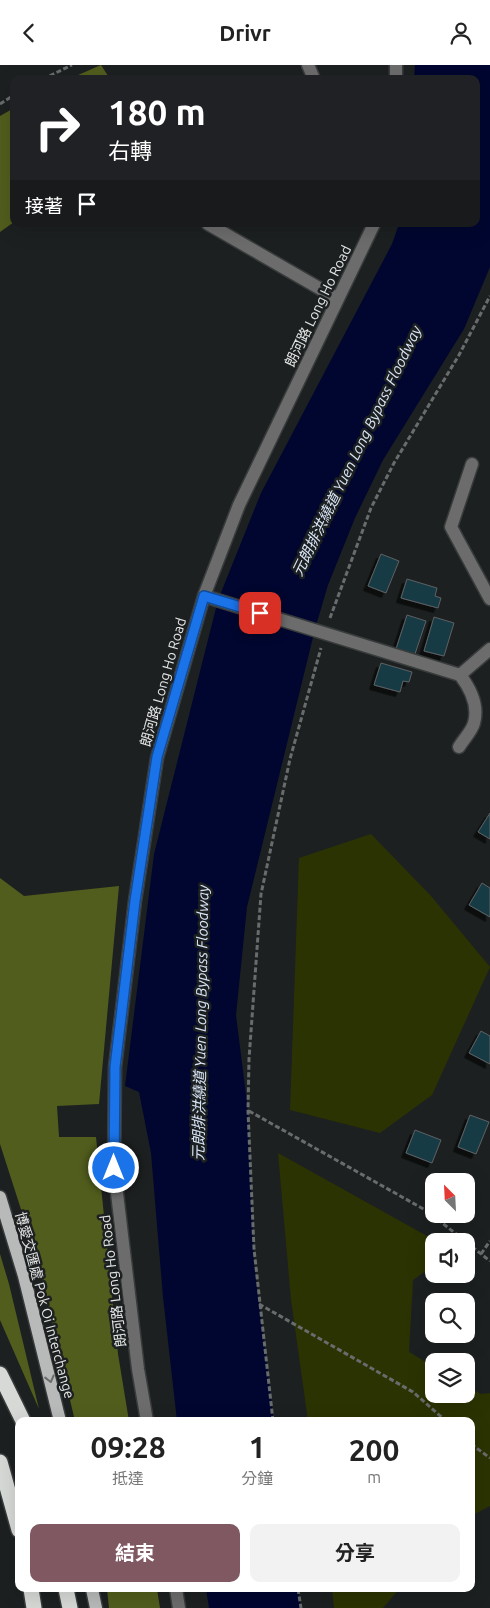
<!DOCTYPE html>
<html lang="zh-TW">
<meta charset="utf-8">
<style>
:root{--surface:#fff;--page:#f2f2f2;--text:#222;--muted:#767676;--accent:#7f5862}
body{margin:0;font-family:Ubuntu,"Noto Sans TC",sans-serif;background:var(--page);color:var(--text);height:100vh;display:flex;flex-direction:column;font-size:19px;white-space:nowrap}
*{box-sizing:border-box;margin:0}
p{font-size:16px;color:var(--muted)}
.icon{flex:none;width:28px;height:28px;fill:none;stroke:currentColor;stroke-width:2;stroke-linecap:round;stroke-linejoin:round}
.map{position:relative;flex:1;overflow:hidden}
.side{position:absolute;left:15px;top:1352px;width:460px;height:175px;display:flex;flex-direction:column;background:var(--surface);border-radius:10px;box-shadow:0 5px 20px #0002}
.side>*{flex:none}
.hud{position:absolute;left:10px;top:10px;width:470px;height:152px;border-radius:10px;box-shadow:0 5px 20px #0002;background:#202124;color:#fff;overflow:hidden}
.needle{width:32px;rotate:336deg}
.tools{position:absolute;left:425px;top:1108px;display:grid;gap:10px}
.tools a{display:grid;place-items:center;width:50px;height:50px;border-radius:10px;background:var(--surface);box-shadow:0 5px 20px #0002;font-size:25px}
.pin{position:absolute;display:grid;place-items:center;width:42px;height:42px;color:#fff;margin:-21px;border-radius:10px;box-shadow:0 2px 8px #0006}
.me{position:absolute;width:55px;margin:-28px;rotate:0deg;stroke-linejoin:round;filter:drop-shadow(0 0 4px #0008)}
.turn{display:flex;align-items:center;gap:18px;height:105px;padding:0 15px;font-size:22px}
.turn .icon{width:65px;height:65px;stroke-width:2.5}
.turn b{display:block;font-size:35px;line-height:42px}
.then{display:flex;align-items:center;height:48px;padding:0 15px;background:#0003;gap:10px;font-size:19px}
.eta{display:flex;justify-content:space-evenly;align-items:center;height:85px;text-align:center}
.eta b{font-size:30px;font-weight:700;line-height:35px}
.action{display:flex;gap:10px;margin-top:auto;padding:10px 15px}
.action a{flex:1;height:58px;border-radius:10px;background:var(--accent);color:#fff;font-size:20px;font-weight:700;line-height:58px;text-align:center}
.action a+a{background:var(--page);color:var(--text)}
header{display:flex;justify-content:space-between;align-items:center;height:65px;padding:0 15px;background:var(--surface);font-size:22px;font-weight:700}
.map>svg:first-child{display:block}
.green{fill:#2b3302}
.forest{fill:#515d1d}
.water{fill:#000630}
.building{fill:#183a45;stroke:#5e6163;filter:url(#shadow)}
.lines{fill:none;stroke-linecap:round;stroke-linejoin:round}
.minor-casing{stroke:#393c3c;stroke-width:15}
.major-casing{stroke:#393c3c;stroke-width:15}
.highway-casing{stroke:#393c3c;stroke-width:18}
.path{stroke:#696c6c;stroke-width:3;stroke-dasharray:5 2.5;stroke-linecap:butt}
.minor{stroke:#6b6c6b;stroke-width:12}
.major{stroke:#b7bab8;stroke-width:12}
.highway{stroke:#d6d9d6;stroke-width:15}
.oneway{stroke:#6a6d6c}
.route-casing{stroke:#114b97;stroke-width:12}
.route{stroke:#1a73e8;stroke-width:9}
.labels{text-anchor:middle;stroke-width:5;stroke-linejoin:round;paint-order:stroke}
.street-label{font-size:14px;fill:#e4e6e6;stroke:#1d2020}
.water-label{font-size:15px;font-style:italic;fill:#d9e5f8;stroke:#1d2020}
</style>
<header><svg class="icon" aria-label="back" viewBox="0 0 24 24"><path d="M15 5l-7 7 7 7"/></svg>Drivr<svg class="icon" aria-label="person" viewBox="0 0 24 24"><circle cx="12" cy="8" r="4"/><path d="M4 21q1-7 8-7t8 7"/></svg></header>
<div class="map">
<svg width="490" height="1543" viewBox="0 0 490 1543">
<defs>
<filter id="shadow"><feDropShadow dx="-4.5" dy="4.5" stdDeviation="0" flood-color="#0009"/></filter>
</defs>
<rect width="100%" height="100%" fill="#1d2020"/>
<!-- green -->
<path class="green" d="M371 769 431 831 490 902 432 1030 380 1068 290 1045 299 793Z
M278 1088 436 1176H434V1200L413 1215 409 1287 434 1302V1329H466V1321L481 1329 490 1328V1441L471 1451V1356H308L291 1234Z
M332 1524H399L383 1543H334Z"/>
<!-- forest -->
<path class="forest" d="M101 0 110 14H69Z
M14 43V157L0 167V51Z
M0 813 24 831 119 821 99 1039 57 1041 59 1072H96L118 1289 129 1356H75L36 1191 0 1079Z
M0 1189 9 1219 39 1344 0 1255Z
M107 1524H157L160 1543H109Z"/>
<!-- water -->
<path class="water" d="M415 0H490V202L464 264 383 395 355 453 328 520 315 564 247 842 236 950 248 1046 254 1197 274 1356H177L163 1232 151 1088 139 1027 125 1021 154 789 218 535 261 428 392 179 399 159H476V14H414Z
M206 1524H298L301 1543H209Z"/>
<!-- building -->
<path class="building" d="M381 489 399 496 386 528 368 521Z
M407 514 437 523 435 531 441 533 438 543 401 533Z
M407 550 426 556 415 589 396 584Z
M434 552 454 558 444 591 424 586Z
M381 598 412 607 409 617 403 616 400 627 374 620Z
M490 748V774L478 767Z
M482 818 490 823V852L469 840Z
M481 966 490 971V999L469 988Z
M470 1050 489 1057 476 1089 458 1082Z
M415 1065 441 1075 432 1098 406 1088Z"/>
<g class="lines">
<!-- minor casing -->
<g class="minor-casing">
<path id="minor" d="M308 0 314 14
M396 0V14
M208 159 338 234
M472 399 451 462 490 534
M204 531 460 610 490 584
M459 682C463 675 472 666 474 658 479 640 470 623 460 610
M147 1356 138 1304 114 1103 115 1002 135 836 157 693 204 531 239 440 374 159
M176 1524 179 1543"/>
</g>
<!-- major casing -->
<g class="major-casing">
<path id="major" d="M0 1132 24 1211 60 1356
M92 1524 96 1543"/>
</g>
<!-- highway casing -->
<g class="highway-casing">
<path id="highway" d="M0 1309 23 1356
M0 1397 19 1465
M31 1524 34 1543
M66 1524 70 1543"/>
</g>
<!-- path -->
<path class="path" d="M43 14 72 0
M0 39 14 30
M330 553 371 443 394 398 459 290 490 231
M249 1046 427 1146 465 1176
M466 1177 490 1196
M481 1189 490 1176
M259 1239 413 1327 446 1356
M273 1356 254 1184 248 1046 249 994 261 829 290 694 321 583
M471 1379 490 1393
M298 1524 301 1543"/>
<!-- minor -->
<use href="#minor" class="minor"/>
<!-- major -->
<use href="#major" class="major"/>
<!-- highway -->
<use href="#highway" class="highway"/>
</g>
<!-- one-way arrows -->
<defs><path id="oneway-chevron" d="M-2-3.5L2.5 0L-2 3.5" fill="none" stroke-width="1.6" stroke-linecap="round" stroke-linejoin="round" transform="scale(1.25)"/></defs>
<use class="oneway" href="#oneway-chevron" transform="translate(50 1314) rotate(76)"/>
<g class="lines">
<!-- route casing -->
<g class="route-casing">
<path id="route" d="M114 1103 115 1002 135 836 157 692 204 531 260 548"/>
</g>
<!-- route -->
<use href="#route" class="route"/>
</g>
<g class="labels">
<!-- street labels -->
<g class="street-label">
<text transform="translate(318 241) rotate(-64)" y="5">朗河路 Long Ho Road</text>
<text transform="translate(163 617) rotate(-74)" y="5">朗河路 Long Ho Road</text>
<text transform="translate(113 1216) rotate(-97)" y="5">朗河路 Long Ho Road</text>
<text transform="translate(45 1240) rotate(75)" y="5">博愛交匯處 Pok Oi Interchange</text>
</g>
<!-- water labels -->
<g class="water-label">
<text transform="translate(357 386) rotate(-64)" y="5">元朗排洪繞道 Yuen Long Bypass Floodway</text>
<text transform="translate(201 958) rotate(-89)" y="5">元朗排洪繞道 Yuen Long Bypass Floodway</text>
</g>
</g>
</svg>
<div class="tools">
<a><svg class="needle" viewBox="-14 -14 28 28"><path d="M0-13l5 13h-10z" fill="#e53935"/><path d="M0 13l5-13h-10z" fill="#767676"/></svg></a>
<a><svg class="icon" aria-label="sound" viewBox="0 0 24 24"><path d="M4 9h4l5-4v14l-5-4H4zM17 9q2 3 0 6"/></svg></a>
<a><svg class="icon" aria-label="search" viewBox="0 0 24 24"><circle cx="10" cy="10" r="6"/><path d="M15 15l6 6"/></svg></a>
<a><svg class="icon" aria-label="layers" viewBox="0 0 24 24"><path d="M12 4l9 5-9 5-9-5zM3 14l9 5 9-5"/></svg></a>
</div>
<div class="pin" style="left:260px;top:548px;background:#d93025"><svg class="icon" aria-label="arrive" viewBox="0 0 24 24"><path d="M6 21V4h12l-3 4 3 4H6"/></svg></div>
<svg class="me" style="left:114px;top:1103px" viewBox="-20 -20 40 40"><circle r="17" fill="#1a73e8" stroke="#fff" stroke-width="3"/><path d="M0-11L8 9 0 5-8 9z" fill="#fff"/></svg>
<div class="hud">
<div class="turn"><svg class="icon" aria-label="right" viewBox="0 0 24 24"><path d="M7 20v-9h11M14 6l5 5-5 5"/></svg><div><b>180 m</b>右轉</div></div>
<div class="then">接著<svg class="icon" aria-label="arrive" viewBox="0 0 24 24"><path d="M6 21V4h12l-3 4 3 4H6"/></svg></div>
</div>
<section class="side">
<div class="eta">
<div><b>09:28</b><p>抵達</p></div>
<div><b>1</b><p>分鐘</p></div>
<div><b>200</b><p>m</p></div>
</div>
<div class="action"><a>結束</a><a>分享</a></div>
</section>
</div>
